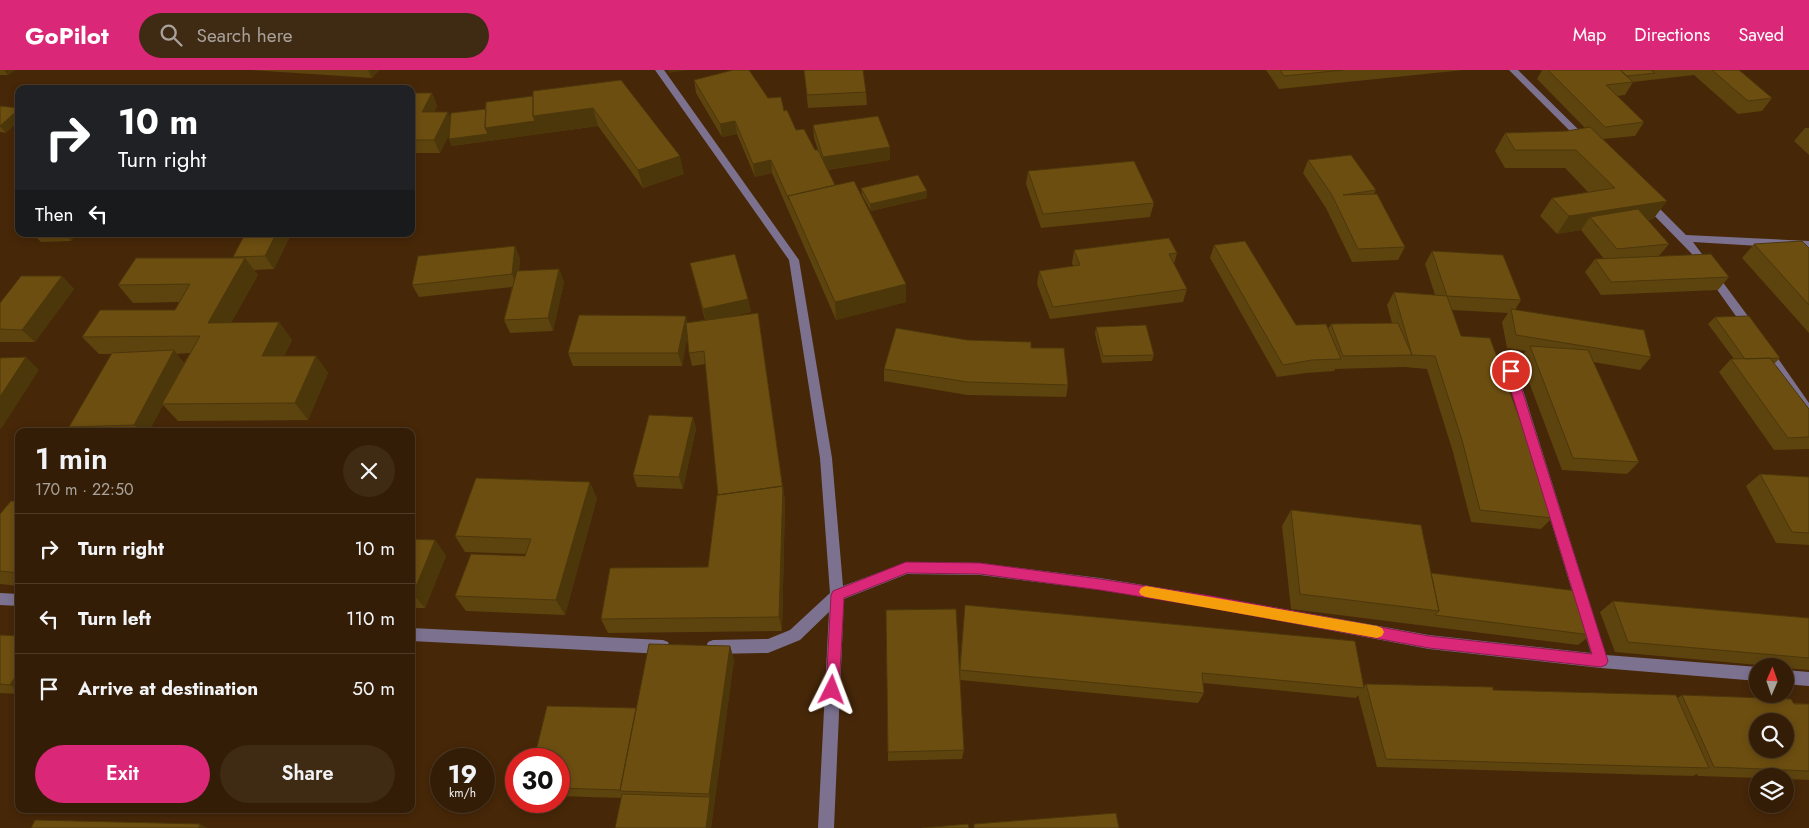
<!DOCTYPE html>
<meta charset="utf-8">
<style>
:root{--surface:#341d06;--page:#3f2a14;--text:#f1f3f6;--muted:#a9a29b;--line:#4e3b28;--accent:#db2777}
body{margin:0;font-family:Jost,sans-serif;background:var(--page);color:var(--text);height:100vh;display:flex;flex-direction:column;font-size:19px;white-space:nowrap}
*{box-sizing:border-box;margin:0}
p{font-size:16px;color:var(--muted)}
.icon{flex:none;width:28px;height:28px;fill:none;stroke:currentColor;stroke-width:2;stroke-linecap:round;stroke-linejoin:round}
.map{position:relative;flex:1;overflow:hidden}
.drawer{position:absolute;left:15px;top:358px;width:400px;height:385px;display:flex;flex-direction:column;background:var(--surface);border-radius:10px;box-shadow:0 2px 8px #0003,0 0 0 1px var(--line)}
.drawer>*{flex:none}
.guide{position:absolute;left:15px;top:15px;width:400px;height:152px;border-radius:10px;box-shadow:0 2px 8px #0003,0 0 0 1px var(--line);background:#202124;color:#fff;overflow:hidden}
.needle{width:32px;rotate:2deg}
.tools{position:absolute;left:1749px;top:588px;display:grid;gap:10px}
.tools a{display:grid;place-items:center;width:45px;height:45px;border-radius:50%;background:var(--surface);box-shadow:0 2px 8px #0003,0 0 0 1px var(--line);font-size:25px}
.speed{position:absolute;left:430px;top:678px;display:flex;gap:10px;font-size:25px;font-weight:700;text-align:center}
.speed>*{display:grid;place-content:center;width:65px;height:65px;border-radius:50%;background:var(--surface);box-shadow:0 2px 8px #0003,0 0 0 1px var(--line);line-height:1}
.speed small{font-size:12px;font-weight:400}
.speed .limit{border:8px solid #d22;background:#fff;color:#111}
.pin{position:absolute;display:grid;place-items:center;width:42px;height:42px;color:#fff;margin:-21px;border:2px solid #fff;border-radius:50%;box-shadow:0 1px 5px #0007}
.me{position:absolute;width:55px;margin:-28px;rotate:3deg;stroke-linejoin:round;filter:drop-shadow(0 0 4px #0008)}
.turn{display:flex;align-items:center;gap:18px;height:105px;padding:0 20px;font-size:22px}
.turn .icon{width:65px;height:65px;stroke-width:2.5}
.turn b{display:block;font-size:35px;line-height:42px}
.then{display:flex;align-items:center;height:48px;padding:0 20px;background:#0003;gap:10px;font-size:19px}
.round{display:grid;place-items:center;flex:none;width:52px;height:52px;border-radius:26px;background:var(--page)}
.overview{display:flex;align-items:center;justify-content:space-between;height:85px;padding:0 20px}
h1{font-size:30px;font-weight:600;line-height:38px}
.action{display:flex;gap:10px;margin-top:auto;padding:10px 20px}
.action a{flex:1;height:58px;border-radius:30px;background:var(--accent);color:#fff;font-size:20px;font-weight:600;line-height:58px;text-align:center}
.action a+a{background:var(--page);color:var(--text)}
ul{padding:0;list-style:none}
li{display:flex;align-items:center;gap:15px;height:70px;padding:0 20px;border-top:1px solid var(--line)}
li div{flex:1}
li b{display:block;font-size:19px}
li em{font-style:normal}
header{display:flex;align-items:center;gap:30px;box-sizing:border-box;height:70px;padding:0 25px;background:var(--accent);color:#fff}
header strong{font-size:24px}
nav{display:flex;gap:28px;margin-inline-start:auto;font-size:18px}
.search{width:350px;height:45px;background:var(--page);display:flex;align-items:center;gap:12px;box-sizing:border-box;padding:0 18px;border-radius:28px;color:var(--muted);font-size:19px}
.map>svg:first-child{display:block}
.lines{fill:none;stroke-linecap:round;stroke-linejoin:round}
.minor{fill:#7c7290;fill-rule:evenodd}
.wall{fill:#5d430e;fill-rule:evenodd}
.shaded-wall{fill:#4c370b}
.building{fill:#6c4e10;stroke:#4c370b;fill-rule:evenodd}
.route{fill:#db2777;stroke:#8e194d}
.slow{fill:#f59e0b}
</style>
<header>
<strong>GoPilot</strong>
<div class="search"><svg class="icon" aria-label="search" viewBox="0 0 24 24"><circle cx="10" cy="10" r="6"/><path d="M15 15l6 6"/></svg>Search here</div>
<nav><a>Map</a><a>Directions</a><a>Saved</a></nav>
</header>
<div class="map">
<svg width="1809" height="758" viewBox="0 0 1809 758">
<rect width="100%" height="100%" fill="#462708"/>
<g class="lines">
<!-- minor -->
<path class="minor" d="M655 0H664L799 190 832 388 843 516 907 492 980 493 1100 508 1211 526 1429 565 1591 583 1505 301 1511 297 1517 301 1606 585 1758 597V611L1601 598 1429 579 1211 538 1100 520 980 505 907 504 844 529 834 758H818L829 542 800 570 768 583 713 584 708 582 706 577 708 572 713 570 768 569 790 560 830 523 820 388 789 190Z
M1509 0H1518L1588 69V73H1582Z
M1646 128 1650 129 1686 165 1809 171V179L1693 172 1756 257 1758 260 1756 263H1748L1691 183 1642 133 1641 131Z
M1766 276 1770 277 1809 333V347L1805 345 1762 283 1760 280 1762 277Z
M0 523 19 524V536L0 535Z
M411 558 663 570 668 572 670 577 668 582 663 584 411 571Z
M1785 600 1809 602V616L1785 614Z"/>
</g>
<!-- wall -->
<path class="wall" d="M0 0H15L8 5H0Z
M251 0H379L372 8Z
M804 0 866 22 867 35 808 38Z
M1266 0H1464L1279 19Z
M1542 0H1739L1772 28 1762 41 1738 44 1694 5 1633 12 1625 25 1617 26 1644 52 1635 66 1603 69 1667 131 1653 149 1647 150 1669 174 1659 186 1729 207 1718 220 1601 225 1585 202 1595 189H1604L1581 160 1557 164 1540 146 1552 128 1588 122 1565 98H1505L1495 81 1505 63 1567 61 1585 58 1537 9Z
M621 10 684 104 643 118 598 56 452 76 449 69V64L440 83H411V23H432L437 36 434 42 450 48 533 26Z
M694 10 768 28 784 41 796 60 815 80H818L814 68 813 55 890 77V90L827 100 835 115 906 214V232L836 250 772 103 755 107 737 64 722 67 696 23Z
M0 36 6 63 0 62Z
M1805 58H1809V85L1794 71Z
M1308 90 1376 120 1374 124 1405 177 1398 190 1352 192 1326 138 1303 103Z
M1028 101 1154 133 1150 147 1041 158 1026 114Z
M861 118 927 128 871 141 862 125Z
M33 164H76L71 171 41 172Z
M245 164H291L274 199 254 200 258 205 231 253 279 252 292 270 284 286H316L328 303 308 350 178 351 163 335 149 361H73L69 357 112 284H99L82 267 175 240 179 232 133 233 118 215 233 188ZM190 283 184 293 176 284Z
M1754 174 1809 178V263L1742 188Z
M1214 175 1296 255 1328 259 1331 254 1392 253 1387 235 1394 222 1435 225 1425 194 1432 181 1521 230 1515 240 1651 287 1640 300 1593 292 1639 392 1627 404 1562 400 1520 288 1526 281 1507 278 1502 252 1508 243 1452 240 1461 266 1552 448 1541 459 1471 452 1453 382 1427 299 1404 297 1336 299V298L1334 301 1306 303 1277 307 1210 188Z
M515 176 520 189 519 201 559 199 564 212 553 261 510 263 504 250 512 217 419 227 412 215Z
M1074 180 1177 183 1174 194 1187 219 1183 232 1050 249 1037 214 1039 201 1073 196 1072 193Z
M690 193 748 229 751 242 728 247 758 243 785 432 782 561 608 563 601 549 708 497 718 425 706 294 692 296 689 283 687 267 682 296H573L568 283 686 246 687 253 705 250Z
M62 206 74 219 35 272H0V233Z
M1715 247 1780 288 1774 294 1809 339V379L1774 380 1719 302 1731 289H1734L1708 254Z
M1096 257 1154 285 1152 291 1102 293 1095 264Z
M967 270 1031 278 1068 315 1066 327 967 325 884 311V299Z
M693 347 696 359 683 419 637 417 633 405Z
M1760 404 1809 407V475L1776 473 1746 416Z
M597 428 565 545 466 541 455 526 525 486 526 484 465 482 455 466Z
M19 431V516L0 514V444Z
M1291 440 1431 503 1591 565 1578 575 1291 539 1282 456Z
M411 469 435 470 446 486 425 538H411Z
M1613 531 1809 548V600L1785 598V596H1769L1615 582 1600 542Z
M965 535 1364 616 1366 614 1493 620 1677 628 1682 625 1809 634V710L1785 709V706H1758V708L1698 706 1697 704 1693 706 1377 697 1358 625 1356 628 1203 613 1204 623 1198 633 960 610 964 680 962 689 888 691 886 540 959 603Z
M0 565 19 566V624L0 623Z
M730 576 734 590 711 758 621 728 559 726V689Z"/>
<!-- shaded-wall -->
<path class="shaded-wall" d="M4 0H15L8 5Z
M368 0H379L372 8Z
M668 0H688L669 3Z
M432 23 437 36 427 55 422 42Z
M593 38 598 56 452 76 449 69 485 58 533 46Z
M19 39V51L6 63 0 56Z
M448 42 454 56 440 83 434 70Z
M735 51 737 64 722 67 720 54Z
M890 77V90L824 100 823 87Z
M680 86 684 104 643 118 638 100Z
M771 90 772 103 755 107 753 94Z
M927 121V128L871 141 870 134Z
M1667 131 1653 149 1598 158 1590 147 1581 160 1557 164 1569 146Z
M65 164H76L71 171Z
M276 164H291L274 199 265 186Z
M515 176 520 189 517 217 512 204Z
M245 188 258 205 221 271 208 253Z
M559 199 564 212 553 261 548 248Z
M62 206 74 219 35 272 22 260Z
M906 214V232L836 250 835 232Z
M748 229 751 242 706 252 703 239Z
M686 246 689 258 682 296 678 283Z
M279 252 292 270 275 303 262 286Z
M174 280 184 293 162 334 163 335 149 361H141L134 355Z
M316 286 328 303 308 350 295 333Z
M26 287 39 300 1 359 0 358V327Z
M693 347 696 359 683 419 679 407Z
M590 412 597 428 565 545 556 530Z
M783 416 785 432 782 561 779 547Z
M435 470 446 486 425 538 413 524Z
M730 576 734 590 711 758H706L710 727 709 724Z
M19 601V620L10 615Z
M200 754 208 758H199Z"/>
<!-- building -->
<path class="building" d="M733 0H749L768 28 781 27 784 41 787 40 796 60 804 59 815 80H818L835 115 788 126 789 130 771 90 753 94 735 51 720 54 694 10Z
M804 0H863L866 22 807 25Z
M1280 0H1343L1284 6Z
M1548 0H1620L1633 12 1606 15 1644 52 1605 57Z
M1620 0H1651L1655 3 1627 6Z
M1712 0H1739L1772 28 1748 31Z
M621 10 680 86 638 100 593 38 533 46V21Z
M411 23H432L422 42H448L434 70H411Z
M533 26V46L535 51 485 58 486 32Z
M0 36 19 38V39L0 56Z
M486 39 485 58 488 64 449 69 451 43Z
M878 46 890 77 823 87 813 55Z
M1590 57 1667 131 1569 146 1552 128 1615 118 1576 80H1515L1505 63 1567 61Z
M1351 85 1376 120 1343 125 1377 124 1405 177 1358 179 1332 125 1308 90Z
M1134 91 1154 133 1043 144 1028 101Z
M918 105 927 121 870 134 861 118Z
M854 111 906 214 835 232 788 126Z
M1638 139 1669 174 1617 179 1590 147Z
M245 164H276L265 186 233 187Z
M1169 168 1177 183 1169 184 1187 219 1053 237 1039 201 1080 195 1074 180Z
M1245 171 1296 255 1326 254 1341 289 1312 290 1283 295 1214 175Z
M1802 171 1809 178V235L1754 174Z
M515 176 512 204 412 215 418 186Z
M1432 181 1503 185 1521 230 1447 226Z
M735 184 748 229 703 239 690 193Z
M1711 184 1729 207 1611 212 1595 189Z
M136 188H245L208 253 279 252 262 286H316L295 333 162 334 200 266 82 267 100 240H175L190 214 118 215Z
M559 199 548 248 504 250 517 201Z
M21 206H62L22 260 0 259V233Z
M1394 222 1447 226 1461 266 1490 268 1529 374 1552 448 1480 440 1462 370 1435 286 1412 285Z
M1511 239 1644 260 1651 287 1516 265Z
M758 243 783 420V416L718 425 704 281 689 283 686 253Z
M579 245 686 246 678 283H568Z
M1749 246 1780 288 1745 289 1715 247Z
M1398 253 1412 285 1343 286 1331 254Z
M1146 255 1154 285 1103 286 1096 257Z
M896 258 967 270 1031 272V278H1064L1068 315 968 312 884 299Z
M1530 276 1588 280 1639 392 1573 388Z
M174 280 134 355 69 357 112 283Z
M26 287 0 327V288Z
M1770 288 1809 339V367L1788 368 1731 289Z
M649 345 693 347 679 407 633 405Z
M1760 404 1809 407V463L1792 462Z
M476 408 590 412 556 530 455 526 471 484 525 486 531 469 455 466Z
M783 416 779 547 601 549 610 498 708 497 717 425Z
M11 431H19V503L0 501V444Z
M1291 440 1421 455 1439 541 1300 524Z
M411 469 435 470 413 524H411Z
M1431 503 1578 521 1591 565 1435 545 1439 541Z
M1613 531 1809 548V588L1628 572Z
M965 535 1355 571 1364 618 1202 603 1204 623 960 600Z
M956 539 964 680 888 682 886 540Z
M0 565 19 566V601L10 615 0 614Z
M649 574 730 576 709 724 620 721Z
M1366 614 1493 617V620L1676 625 1709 698 1386 689Z
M1682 625 1791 629 1794 634H1809V701L1714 697ZM1758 651H1785V679H1758Z
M547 636 636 638 620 720 559 718V689H534Z
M622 724 710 727 706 758H615Z
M1116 743 1119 758H974V754Z
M35 750 200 754 199 758H31Z
M968 754 969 758H922Z"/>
<!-- route -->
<path class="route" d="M1511 297 1516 301 1608 591 1606 595 1601 597 1429 578 1211 538 1100 520 980 504 907 503 844 528 839 620 837 624 832 626 828 624 826 620 831 525 833 521 906 492 980 493 1100 509 1211 526 1429 566 1592 584 1505 301Z"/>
<!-- slow -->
<path class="slow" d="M1146 516 1377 556 1382 558 1384 562 1382 566 1377 568 1146 527 1141 525 1139 522 1141 518Z"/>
</svg>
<div class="tools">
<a><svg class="needle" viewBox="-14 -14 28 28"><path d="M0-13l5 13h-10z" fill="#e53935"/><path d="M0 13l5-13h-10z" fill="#a9a29b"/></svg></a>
<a><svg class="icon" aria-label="search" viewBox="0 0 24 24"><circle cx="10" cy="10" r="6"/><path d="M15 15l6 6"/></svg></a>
<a><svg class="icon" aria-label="layers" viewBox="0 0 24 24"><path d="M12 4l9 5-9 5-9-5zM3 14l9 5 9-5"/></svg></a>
</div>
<div class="speed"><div>19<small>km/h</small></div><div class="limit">30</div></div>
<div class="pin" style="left:1511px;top:301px;background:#d93025"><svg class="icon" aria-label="arrive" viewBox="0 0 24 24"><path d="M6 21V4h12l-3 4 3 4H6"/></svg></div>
<svg class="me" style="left:832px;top:620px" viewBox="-20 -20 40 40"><path d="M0-17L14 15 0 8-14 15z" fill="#db2777" stroke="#fff" stroke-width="4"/></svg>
<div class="guide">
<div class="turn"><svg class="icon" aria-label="right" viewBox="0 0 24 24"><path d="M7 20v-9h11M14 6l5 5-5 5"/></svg><div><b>10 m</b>Turn right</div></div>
<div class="then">Then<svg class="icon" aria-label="left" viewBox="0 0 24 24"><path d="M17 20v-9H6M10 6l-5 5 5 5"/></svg></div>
</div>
<section class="drawer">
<div class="overview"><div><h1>1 min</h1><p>170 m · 22:50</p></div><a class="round"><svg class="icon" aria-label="close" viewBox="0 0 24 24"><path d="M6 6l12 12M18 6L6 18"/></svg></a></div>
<ul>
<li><svg class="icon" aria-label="right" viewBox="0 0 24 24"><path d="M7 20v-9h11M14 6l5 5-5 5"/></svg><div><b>Turn right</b></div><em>10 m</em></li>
<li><svg class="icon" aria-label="left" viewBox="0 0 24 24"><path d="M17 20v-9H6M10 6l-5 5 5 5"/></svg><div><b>Turn left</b></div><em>110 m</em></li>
<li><svg class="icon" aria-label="arrive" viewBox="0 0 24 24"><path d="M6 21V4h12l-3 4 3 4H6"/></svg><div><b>Arrive at destination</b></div><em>50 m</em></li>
</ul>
<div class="action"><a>Exit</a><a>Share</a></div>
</section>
</div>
